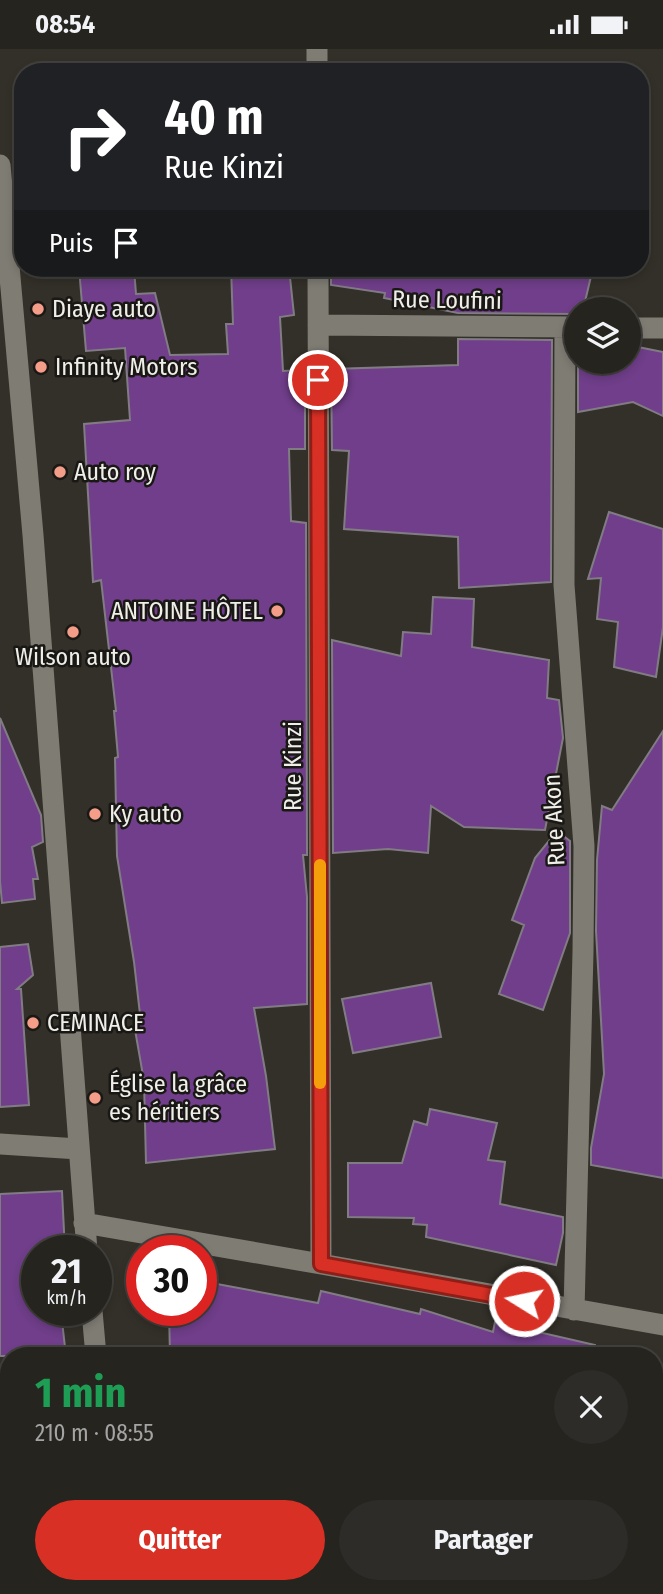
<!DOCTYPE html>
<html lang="fr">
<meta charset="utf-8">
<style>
:root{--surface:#26241f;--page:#2e2c28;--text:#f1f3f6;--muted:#a4a4a4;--line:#42413d;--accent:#d93025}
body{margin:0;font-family:"Fira Sans Condensed",sans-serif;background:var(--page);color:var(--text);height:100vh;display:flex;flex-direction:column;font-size:26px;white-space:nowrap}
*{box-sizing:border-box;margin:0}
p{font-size:23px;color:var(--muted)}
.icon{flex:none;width:38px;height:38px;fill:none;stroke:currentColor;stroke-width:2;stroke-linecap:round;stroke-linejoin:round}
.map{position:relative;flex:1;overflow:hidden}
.drawer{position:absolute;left:0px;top:1298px;width:663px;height:247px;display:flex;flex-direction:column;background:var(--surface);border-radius:28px 28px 0 0;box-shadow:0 4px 10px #0003,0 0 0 2px var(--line)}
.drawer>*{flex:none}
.guide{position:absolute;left:14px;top:14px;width:635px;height:214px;border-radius:28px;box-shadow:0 4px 10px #0003,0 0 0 2px var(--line);background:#202124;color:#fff;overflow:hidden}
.fabs{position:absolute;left:564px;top:248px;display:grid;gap:14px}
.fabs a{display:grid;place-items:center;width:77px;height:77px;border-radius:50%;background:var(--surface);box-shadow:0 4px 10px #0003,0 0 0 2px var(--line);font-size:35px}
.speed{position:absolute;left:21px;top:1186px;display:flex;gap:14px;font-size:35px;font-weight:700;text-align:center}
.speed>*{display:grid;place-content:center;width:91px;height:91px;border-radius:50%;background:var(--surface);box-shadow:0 4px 10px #0003,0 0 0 2px var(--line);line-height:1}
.speed small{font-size:18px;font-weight:400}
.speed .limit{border:10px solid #d22;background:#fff;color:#111}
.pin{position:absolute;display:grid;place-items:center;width:60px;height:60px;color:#fff;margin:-30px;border:4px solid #fff;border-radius:50%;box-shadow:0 2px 7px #0007}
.me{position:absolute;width:77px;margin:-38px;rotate:280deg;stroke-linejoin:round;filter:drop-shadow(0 0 5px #0008)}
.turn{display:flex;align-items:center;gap:24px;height:147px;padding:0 35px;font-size:32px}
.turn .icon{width:91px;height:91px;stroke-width:2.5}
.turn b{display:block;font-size:49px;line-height:60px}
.then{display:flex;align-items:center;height:66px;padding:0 35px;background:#0003;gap:14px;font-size:26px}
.round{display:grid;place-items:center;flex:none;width:74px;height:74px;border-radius:37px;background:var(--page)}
.summary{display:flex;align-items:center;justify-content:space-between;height:119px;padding:0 35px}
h1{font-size:42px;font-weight:700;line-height:52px;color:#1e9e55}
.cta{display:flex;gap:14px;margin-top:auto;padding:14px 35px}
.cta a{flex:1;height:80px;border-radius:42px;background:var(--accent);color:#fff;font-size:28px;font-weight:700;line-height:80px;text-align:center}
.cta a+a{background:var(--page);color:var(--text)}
.status{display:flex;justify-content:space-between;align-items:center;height:49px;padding:0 35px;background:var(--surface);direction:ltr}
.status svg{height:19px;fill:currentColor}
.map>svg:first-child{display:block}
.building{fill:#703e8a;stroke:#817c84;stroke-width:2}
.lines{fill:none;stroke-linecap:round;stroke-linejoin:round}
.minor{stroke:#7e7c73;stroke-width:21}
.route-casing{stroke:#8d1f18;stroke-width:18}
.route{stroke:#d93025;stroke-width:12}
.slow{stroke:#f59e0b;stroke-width:12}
.poi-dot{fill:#f49e89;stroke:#1a1815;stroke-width:2.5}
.labels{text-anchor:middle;stroke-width:5;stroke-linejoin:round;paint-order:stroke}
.street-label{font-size:24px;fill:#efeee9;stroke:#1a1815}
.poi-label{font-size:24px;fill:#efeee9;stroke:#1a1815;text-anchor:start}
</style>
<div class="status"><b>08:54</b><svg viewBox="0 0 49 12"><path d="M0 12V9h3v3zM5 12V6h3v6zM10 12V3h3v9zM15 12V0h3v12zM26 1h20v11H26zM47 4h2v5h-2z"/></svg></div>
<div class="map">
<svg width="663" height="1545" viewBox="0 0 663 1545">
<rect width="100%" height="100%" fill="#333029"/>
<!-- building -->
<path class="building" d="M79 219H134L136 245 155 244 170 306 228 305 226 275H233L231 219H289L294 266 280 268 283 322 301 321 305 360V400H289L291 472 306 474 307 806H303L307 848V955L254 959 266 1027 275 1100 146 1114 144 1032 134 975 141 974 134 913 117 807 115 709 118 708 114 662H116L101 531 93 533 84 375 130 371 125 299 86 302Z
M331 219H593L583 261H576V265L458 264 384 249 385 244 331 236Z
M458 290 552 291 551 533 459 539 458 488 344 480 349 402 332 401 331 320 458 316Z
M633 297 663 303V367L633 353 578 363V313H628V307Z
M609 463 663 480V578L656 628 614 618 618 573 597 570 601 529 588 530Z
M433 548 474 550 472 598 549 611 547 649 559 651 563 689 545 781 464 778 431 757 428 804 388 800 333 804 332 591 401 607 403 583 431 585Z
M0 669 41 766 43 793 32 798 38 830H33L35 850 2 854 0 832Z
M663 682V1129L591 1116V1099L604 1025 596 882 597 811 602 757 612 761Z
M557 782 570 792V884L543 961 499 945 524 876 512 871 535 809Z
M28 895 33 926 17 940H21L29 1056 0 1058V898Z
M431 934 441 988 353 1004 342 950Z
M430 1060 497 1074 488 1111 505 1113 500 1155 563 1168V1184L556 1216 426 1188 427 1176 413 1175 414 1169 348 1168V1114H402L414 1072 427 1076Z
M62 1142 65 1202H37V1262H59L60 1272H62L66 1307H0V1145Z
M201 1232 318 1254 321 1242 420 1265 421 1260 493 1283 495 1273 595 1296 594 1307H170L169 1262H201Z"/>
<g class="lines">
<!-- minor -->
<path class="minor" d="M317 0V23
M0 116 33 486 87 1202
M318 219 321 1215
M318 276 576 278
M565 278 564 536 584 797 583 903 574 1261
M628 279H663
M0 1095 79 1100
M84 1174 321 1215 663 1276
M92 1262 96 1307
M117 1536 118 1545
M601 1536 652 1545"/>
</g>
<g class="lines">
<!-- route casing -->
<g class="route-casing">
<path id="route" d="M318 331 321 1215 524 1252"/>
</g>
<!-- route -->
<use href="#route" class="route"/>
<!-- slow -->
<path class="slow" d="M320 816V1034"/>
</g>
<!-- markers -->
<g class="poi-dot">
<circle cx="38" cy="260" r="7"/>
<circle cx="41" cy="318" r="7"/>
<circle cx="60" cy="423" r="7"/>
<circle cx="277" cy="562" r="7"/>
<circle cx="73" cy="583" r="7"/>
<circle cx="95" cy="765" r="7"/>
<circle cx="33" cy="974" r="7"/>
<circle cx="95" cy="1049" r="7"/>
</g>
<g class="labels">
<!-- street labels -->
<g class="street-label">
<text transform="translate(447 251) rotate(1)" y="8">Rue Loufini</text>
<text transform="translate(293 717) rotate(-90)" y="8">Rue Kinzi</text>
<text transform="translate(554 771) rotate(-93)" y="8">Rue Akon</text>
</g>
<!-- poi labels -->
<g class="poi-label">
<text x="52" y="268">Diaye auto</text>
<text x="55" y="326">Infinity Motors</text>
<text x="74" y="431">Auto roy</text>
<text x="263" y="570" text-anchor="end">ANTOINE HÔTEL</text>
<text x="73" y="616" text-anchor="middle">Wilson auto</text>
<text x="109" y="773">Ky auto</text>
<text x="47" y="982">CEMINACE</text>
<text x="109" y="1043">Église la grâce<tspan x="109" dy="28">es héritiers</tspan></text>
</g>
</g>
</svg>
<div class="fabs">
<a><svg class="icon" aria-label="layers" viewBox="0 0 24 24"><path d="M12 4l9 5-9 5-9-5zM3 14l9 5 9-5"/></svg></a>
</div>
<div class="speed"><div>21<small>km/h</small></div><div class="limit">30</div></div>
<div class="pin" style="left:318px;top:331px;background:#d93025"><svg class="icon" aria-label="arrive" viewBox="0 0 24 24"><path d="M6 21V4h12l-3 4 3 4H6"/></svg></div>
<svg class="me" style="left:524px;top:1252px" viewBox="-20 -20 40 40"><circle r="17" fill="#d93025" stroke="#fff" stroke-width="3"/><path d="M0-11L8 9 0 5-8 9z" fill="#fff"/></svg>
<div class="guide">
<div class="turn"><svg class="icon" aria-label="right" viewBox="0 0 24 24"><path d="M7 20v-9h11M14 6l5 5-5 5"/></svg><div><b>40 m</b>Rue Kinzi</div></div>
<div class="then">Puis<svg class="icon" aria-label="arrive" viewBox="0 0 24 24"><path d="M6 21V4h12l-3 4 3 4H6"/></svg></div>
</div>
<section class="drawer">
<div class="summary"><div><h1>1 min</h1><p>210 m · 08:55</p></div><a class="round"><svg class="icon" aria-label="close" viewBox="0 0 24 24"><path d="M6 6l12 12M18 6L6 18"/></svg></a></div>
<div class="cta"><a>Quitter</a><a>Partager</a></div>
</section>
</div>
